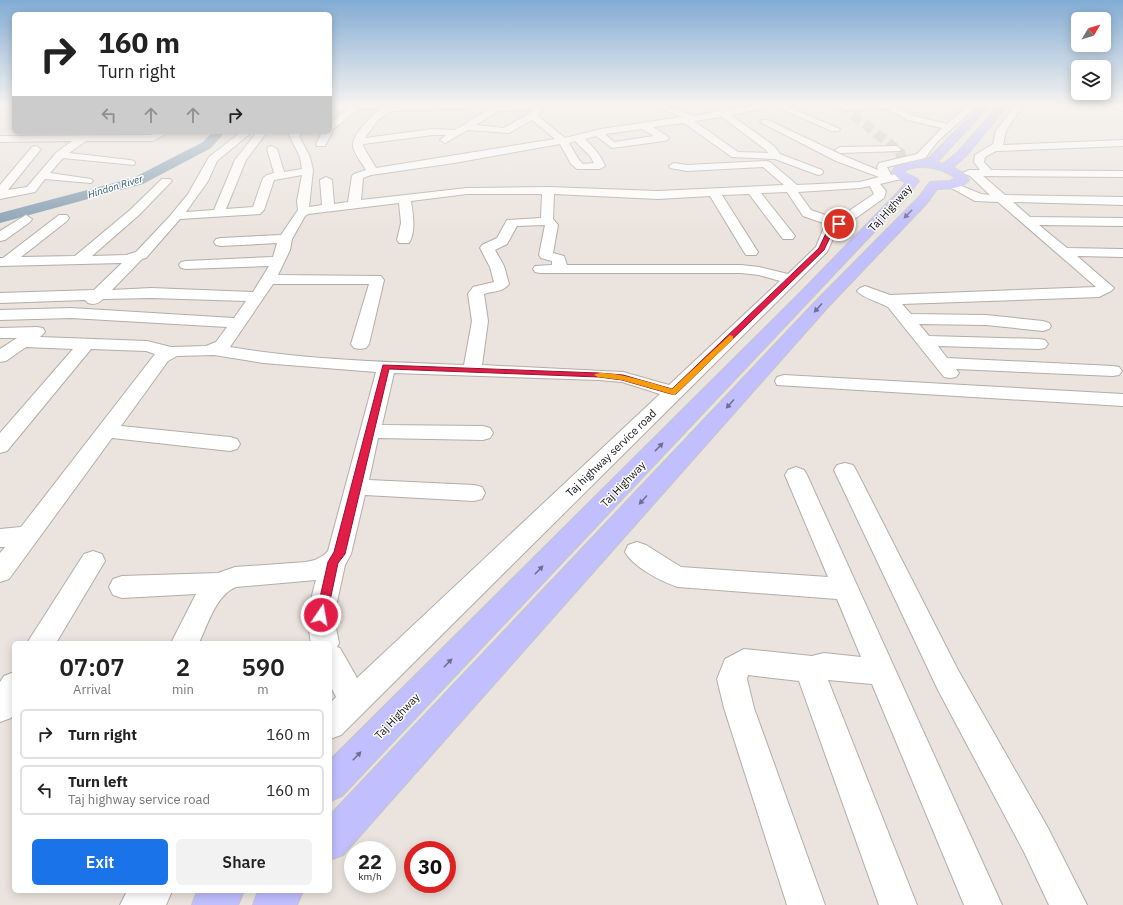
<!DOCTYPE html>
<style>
:root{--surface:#fff;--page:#f2f2f2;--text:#222;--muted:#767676;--line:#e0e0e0;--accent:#1a73e8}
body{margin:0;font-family:"IBM Plex Sans",sans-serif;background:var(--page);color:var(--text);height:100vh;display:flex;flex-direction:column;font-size:15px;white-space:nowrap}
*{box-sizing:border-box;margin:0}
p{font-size:13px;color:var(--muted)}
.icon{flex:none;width:22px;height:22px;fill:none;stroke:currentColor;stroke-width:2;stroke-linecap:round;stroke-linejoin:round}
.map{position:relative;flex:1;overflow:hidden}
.sheet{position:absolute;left:12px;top:641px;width:320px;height:252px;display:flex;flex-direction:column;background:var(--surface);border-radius:6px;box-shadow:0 2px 10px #0003}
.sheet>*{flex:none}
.banner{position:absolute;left:12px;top:12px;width:320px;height:122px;border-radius:6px;box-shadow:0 2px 10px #0003;background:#fff;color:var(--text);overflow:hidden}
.needle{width:26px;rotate:52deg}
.tools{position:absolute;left:1071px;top:12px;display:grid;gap:8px}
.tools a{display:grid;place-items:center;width:40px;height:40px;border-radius:6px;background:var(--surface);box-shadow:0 2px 10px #0003;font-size:20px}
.speed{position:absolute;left:344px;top:841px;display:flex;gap:8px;font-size:20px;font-weight:700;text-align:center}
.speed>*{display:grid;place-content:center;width:52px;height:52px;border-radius:50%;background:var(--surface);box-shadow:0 2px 10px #0003;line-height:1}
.speed small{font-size:10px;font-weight:400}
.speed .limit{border:6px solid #d22;background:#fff;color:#111}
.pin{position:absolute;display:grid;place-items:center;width:34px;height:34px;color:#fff;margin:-17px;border:2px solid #fff;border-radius:50%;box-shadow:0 1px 4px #0007}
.me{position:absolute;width:44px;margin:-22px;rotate:12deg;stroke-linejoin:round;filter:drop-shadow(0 0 3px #0008)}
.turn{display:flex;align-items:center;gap:14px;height:84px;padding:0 20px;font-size:18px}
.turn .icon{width:52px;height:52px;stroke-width:2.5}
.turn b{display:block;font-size:28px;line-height:34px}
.lanes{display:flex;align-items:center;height:38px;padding:0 20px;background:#0003;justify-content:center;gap:20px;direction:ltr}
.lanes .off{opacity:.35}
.eta{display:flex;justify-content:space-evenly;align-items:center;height:68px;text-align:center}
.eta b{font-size:24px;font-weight:600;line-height:28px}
.action{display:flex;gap:8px;margin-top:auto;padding:8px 20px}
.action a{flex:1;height:46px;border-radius:6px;background:var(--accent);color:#fff;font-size:16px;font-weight:600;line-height:46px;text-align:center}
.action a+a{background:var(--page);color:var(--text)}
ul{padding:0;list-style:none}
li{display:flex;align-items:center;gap:12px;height:50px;margin:0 8px 6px;padding:0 12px;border:2px solid var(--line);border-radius:6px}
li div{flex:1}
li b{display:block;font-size:15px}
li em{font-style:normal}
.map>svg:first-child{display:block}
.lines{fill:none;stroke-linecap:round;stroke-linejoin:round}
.river{fill:#89a1b5;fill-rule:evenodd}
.minor-tunnel{stroke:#cac4be;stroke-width:10;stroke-dasharray:10 5;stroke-linecap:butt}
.minor-casing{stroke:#b3ada7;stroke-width:2}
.major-casing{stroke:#c5c5c4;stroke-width:2}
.minor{fill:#fff;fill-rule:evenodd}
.major{fill:#c1bffe;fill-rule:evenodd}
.oneway{fill:#716f91}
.route{fill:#e11d48;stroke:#92132f}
.slow{fill:#f59e0b}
.labels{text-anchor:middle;stroke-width:3;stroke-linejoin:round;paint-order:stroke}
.far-water-label{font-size:10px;font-style:italic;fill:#2f5778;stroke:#fff}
.street-label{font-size:11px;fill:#0f0d0b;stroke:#fff}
</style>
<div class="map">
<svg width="1123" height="905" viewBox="0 0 1123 905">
<rect width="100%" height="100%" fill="#ebe4de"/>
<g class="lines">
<!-- river -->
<path class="river" d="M212 132H225L211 148 143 184 0 223V213L133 178 203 142Z"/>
<!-- minor-tunnel -->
<path class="minor-tunnel" d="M841 105 900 152 902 160"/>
<!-- minor casing -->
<g class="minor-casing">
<path id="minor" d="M0 105H14V107L0 108Z
M330 105H475L471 108 391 111 378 120 365 138 433 129 455 130 493 107 539 105 542 111 538 116 565 138 601 129 682 117 652 105H664L693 116 756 105H784L840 129 838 131H832L774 106 731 115 774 146 780 154 822 170 823 172 822 174 818 175 775 159 732 157 684 123 653 127 667 136 669 138 667 140 664 141 612 148 596 136 585 139C593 147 601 155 605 166L600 169H577L571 164 560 144 454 163 371 175 363 178 361 200 467 188 548 187 658 191 784 185 763 167 687 171 670 168 669 166 674 163 687 165 766 161 770 162 797 185 860 182 879 177 836 161 760 122 762 120H768L844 156 878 170 877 167 879 163 917 154 942 128 908 120 887 109 844 110 841 109V105H893L914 116 947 124 969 105H978L938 141 925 158 887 167 891 175 901 173 907 176 905 178 880 184 886 191 884 198 836 232 827 252 341 735 330 739V703L336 697 330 685V643H311C306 621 310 601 316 580L236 587C216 595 208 624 199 643H171L196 594 122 598 113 595 109 587 113 579 122 576 218 573 235 567 306 562 315 560 324 555 328 551 376 372 263 363 214 355 177 356 168 361 121 426 230 437 237 439 240 444 237 449 230 451 112 438 9 579 0 582V553L5 547H0V529L21 527 155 354 146 351 91 349 7 451 0 453V433L73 349 26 347 6 361 0 362V349L17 338H0V328L37 327 43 328 45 332 40 337 147 341 171 347 206 346 216 342 227 327 71 318 0 320V310L71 308 234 318 246 301 151 298 103 299C98 304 94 305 88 303L85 300 0 303V293L94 290 122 263 0 266V258H3L59 215H67L69 218 67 221 21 257 75 256 130 210 162 179H170L172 181 170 183 139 215 92 256 126 255 136 252 170 216 188 194 209 157 241 132H252L217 161 208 181 186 212 214 210 235 160 257 132H267L246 160 226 209 253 207 263 178 267 175 274 173 267 149 268 147 272 146 277 149 284 172 302 169 300 157 289 135 292 132H303L299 136 310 157 313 170 309 207 322 205 320 180 326 177 332 180 334 204 348 202 352 176 354 174 366 170C362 163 355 155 353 147 351 135 373 114 382 108L358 109 331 131 332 132 325 146H317L316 144 322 132H330V123L347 109 330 110ZM532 109 533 111 504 128 476 125 498 111ZM722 117 766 150 768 153 738 152 694 121ZM532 120 555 139 376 168 363 146V144L433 135H446L440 140 445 143 468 130 509 133ZM642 129 654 136 614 142 605 134ZM575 141 590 156 594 163 583 164 579 160 569 143ZM302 175 297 201 298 210 281 235 221 238 216 239 214 242 216 245 221 246 277 243 273 257 186 261 181 262 179 265 181 268 186 269 269 266 253 292 151 288 112 290 142 259 146 258 180 219 260 214 264 210 274 180ZM870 186 874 194 837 219 811 210 798 192 860 188ZM787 192 803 216 829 225 823 230 816 247 788 274 759 267 741 265H567L564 256 553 253 558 225 553 219 554 194 658 199 710 196 744 252 746 255H756L758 252 722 195 749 194 783 239H793L795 236 761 193ZM467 194H542L541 218 507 220 497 238 482 245 480 248 490 267 494 282 473 287 468 294 472 321 464 365C386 362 307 360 230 347L273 284H369L351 344 354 348 360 349 366 348 369 344 384 280 381 276 278 275 290 250 292 239 305 216 308 214 399 203 401 223 397 240 399 243H409C416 232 413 214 411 201ZM545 225 539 255 541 258 552 261V265L535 266 533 269 535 272 540 273H741L759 275 780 281 669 385 623 372 482 365 488 321 484 294C492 291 504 292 509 284L504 266 495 250 507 244 517 226ZM394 373 599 380 622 382 660 394 357 678 340 648 337 647 339 643 335 623 337 602 345 565 351 554 365 495 474 501 482 499 485 493 482 487 474 485 369 480 378 438 483 440 490 438 493 433 490 428 483 426 382 425Z
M1015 105H1023L1006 131 1003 145 1123 140V146L996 151 985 157 984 162 991 170 1123 171V177L983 176 1005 195 1123 197V205L1013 202 1030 217 1123 218V226L1039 225 1067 248 1123 249V257L1077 256 1114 288 1111 291 1099 297 902 304 911 314 986 315 1043 321 1049 323 1051 326 1049 329 1043 331 986 325 919 324 929 336 1039 339 1045 340 1048 344 1045 348 1039 349 938 346 947 358 1113 366 1119 367 1122 371 1119 375 1113 376 956 369 959 373 956 377 950 378 944 377 888 307C881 303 861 297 857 291L860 288 865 286 890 295 1096 287 998 202 975 201 946 185 952 182 981 194 990 195 970 176 963 173 969 170H980L974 162 975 155 993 144 996 131Z
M1109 105H1123V111L1110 107Z
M157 132H169L153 141H86L69 153 130 160 134 161 135 163 134 165 63 158 50 173 91 179 93 181 91 183 45 179 35 192 0 199V185L32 147 36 146 41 149 8 190 27 187 56 153 72 141 0 142V136L151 135Z
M896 146 901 149 900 151 840 153 835 150 840 147Z
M26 215 32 219 30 222 5 240 0 241V231Z
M784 375 1123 394V406L777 385 775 381 777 377Z
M845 463 853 465 856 470 958 670 1048 828 1087 905H1049L1024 852 938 690 834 470 837 465Z
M796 467 804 470 807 475 1002 905H964L872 684 828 680 917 905H879L799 681 748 675 747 679 754 708 825 905H787L724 708 717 679 725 659 744 649 812 656 824 653 861 657 837 599 678 587C662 582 633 567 625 552L628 545 637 542 646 545 681 567 828 577 785 475 788 470Z
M93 551 102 554 105 561 56 643H27L84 554Z
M14 672V713L11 718 0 722V682L4 676Z
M127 891H172L166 905H120Z"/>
</g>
<!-- major casing -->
<g class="major-casing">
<path id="major" d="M981 105H990L937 162 943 164 958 152 999 105H1008L966 156 953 167 965 174 969 180C962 189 948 189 937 189L927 203 827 308 343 855 330 860V815L815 302 919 197 930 182 950 181 956 178C942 168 920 163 904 171 908 176 915 176 919 181L906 198 342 796 330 801V760L798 295 898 192 906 182 900 180 892 172 895 167 929 158Z
M197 891H244L238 905H192Z
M258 891H303L297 905H253Z"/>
</g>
<!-- minor -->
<use href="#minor" class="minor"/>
<!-- major -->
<use href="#major" class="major"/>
</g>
<!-- one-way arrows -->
<defs><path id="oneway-solid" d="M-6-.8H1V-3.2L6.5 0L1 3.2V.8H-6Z"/></defs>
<g class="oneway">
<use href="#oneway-solid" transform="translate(908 214) rotate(134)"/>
<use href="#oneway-solid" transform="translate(818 308) rotate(132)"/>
<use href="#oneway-solid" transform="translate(730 404) rotate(132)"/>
<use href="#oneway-solid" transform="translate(659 447) rotate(-46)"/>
<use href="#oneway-solid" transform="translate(643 500) rotate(132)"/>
<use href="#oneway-solid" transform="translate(539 570) rotate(-46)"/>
<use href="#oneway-solid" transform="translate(448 663) rotate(-46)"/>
<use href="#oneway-solid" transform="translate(357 756) rotate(-46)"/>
</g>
<!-- sky -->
<linearGradient id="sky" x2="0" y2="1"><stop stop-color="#82acd4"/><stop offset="0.45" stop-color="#f6f3f0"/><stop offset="1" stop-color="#f6f3f0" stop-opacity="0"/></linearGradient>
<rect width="1123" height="232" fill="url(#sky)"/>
<!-- route -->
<path class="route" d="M839 222 842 224 833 231 824 250 676 394H671L622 380 599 377 389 369 345 554 338 563 327 615 326 618 321 620 317 618 316 615 328 562 334 552 383 365 599 373 623 375 672 389 819 248 828 229Z"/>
<!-- slow -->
<path class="slow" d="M730 335 733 336V339L676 394H671L622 380 598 377 594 375C603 367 658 385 672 389Z"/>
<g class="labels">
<!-- far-water labels -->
<g class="far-water-label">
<text transform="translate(115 186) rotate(-17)" y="4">Hindon River</text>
</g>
<!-- street labels -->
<g class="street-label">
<text transform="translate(890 208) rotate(-48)" y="4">Taj Highway</text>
<text transform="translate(611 453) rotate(-44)" y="4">Taj highway service road</text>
<text transform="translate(623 484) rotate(-46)" y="4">Taj Highway</text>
<text transform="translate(397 716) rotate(-46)" y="4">Taj Highway</text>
</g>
</g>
</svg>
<div class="tools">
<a><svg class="needle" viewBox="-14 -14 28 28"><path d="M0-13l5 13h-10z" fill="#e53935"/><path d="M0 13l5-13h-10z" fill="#767676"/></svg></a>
<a><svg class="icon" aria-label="layers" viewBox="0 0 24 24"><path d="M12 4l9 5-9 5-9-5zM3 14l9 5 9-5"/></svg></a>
</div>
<div class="speed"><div>22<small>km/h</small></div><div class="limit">30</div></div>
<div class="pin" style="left:839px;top:224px;background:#d93025"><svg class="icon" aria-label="arrive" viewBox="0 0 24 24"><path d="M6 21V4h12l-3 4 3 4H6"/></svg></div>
<svg class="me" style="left:321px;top:615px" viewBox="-20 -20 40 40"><circle r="17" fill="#e11d48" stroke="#fff" stroke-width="3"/><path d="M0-11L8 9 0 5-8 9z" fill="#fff"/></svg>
<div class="banner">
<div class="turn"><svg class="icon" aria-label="right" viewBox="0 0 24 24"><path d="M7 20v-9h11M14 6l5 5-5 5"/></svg><div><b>160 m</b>Turn right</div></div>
<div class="lanes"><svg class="icon off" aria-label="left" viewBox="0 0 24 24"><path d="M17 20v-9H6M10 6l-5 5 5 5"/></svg><svg class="icon off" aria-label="ahead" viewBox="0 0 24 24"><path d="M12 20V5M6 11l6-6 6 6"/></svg><svg class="icon off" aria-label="ahead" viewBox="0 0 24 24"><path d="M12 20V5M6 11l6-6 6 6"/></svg><svg class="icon" aria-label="right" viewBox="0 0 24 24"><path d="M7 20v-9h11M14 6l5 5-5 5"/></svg></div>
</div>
<section class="sheet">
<div class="eta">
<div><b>07:07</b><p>Arrival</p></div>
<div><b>2</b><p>min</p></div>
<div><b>590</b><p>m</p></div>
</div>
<ul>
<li><svg class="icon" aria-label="right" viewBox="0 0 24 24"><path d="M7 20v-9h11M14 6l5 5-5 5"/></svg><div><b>Turn right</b></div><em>160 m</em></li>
<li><svg class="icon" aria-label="left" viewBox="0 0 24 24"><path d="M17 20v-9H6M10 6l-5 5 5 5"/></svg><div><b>Turn left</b><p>Taj highway service road</p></div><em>160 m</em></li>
</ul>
<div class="action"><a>Exit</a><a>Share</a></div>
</section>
</div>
